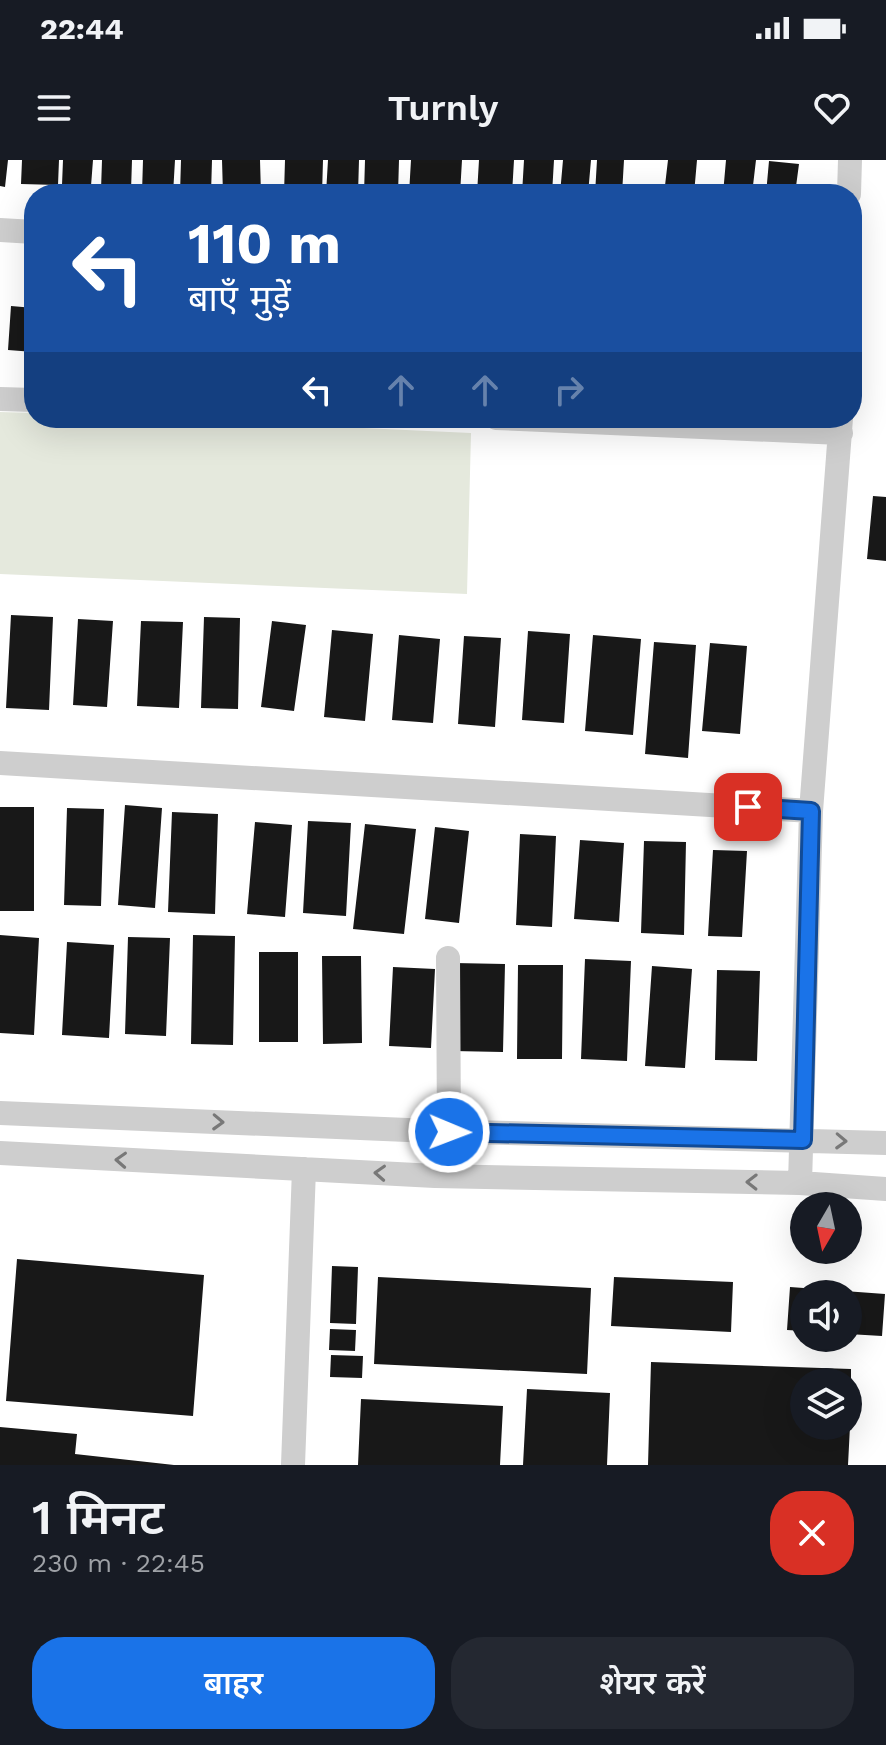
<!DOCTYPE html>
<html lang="hi">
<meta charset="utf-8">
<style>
:root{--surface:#171b24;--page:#242831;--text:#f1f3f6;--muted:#9ea1a6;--accent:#1a73e8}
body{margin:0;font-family:"Work Sans","Noto Sans Devanagari",sans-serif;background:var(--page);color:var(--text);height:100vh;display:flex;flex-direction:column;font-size:30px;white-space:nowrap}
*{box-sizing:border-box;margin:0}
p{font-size:26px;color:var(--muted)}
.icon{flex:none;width:44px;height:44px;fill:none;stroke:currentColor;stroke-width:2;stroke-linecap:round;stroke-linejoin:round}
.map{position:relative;height:1305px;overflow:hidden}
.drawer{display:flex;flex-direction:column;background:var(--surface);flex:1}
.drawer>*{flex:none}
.guide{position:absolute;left:24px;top:24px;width:838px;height:244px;border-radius:32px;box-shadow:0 8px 32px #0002;background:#1a4fa0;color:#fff;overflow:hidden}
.needle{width:52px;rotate:189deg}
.controls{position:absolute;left:790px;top:1032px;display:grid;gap:16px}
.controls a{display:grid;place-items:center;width:72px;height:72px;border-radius:50%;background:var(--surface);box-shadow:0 8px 32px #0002;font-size:40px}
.pin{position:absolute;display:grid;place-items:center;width:68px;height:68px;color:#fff;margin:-34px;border-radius:16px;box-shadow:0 4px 12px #0006}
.me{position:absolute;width:88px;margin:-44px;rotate:91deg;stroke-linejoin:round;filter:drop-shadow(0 0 6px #0008)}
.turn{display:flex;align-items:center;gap:28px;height:168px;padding:0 32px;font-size:36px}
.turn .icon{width:104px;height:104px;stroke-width:2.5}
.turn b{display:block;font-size:56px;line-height:68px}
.lanes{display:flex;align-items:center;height:76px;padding:0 32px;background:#0003;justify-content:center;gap:40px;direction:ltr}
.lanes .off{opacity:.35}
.round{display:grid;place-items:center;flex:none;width:84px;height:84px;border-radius:32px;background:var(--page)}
.headline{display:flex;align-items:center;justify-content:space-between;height:136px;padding:0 32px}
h1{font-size:48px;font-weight:600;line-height:60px}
.action{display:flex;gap:16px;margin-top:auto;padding:16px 32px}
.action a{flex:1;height:92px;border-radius:32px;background:var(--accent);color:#fff;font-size:32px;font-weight:600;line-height:92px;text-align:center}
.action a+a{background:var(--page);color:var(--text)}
.status{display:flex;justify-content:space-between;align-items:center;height:56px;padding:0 40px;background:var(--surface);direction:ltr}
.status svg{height:22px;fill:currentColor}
header{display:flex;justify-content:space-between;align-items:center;height:104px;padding:0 32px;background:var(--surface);font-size:36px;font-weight:600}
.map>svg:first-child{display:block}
.green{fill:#e5e9dd}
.building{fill:#181818}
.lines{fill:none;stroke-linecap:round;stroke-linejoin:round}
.minor{stroke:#cecece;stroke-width:24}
.oneway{stroke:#787878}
.route-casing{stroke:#114b97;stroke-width:20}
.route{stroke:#1a73e8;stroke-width:14}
</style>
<div class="status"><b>22:44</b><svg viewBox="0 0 49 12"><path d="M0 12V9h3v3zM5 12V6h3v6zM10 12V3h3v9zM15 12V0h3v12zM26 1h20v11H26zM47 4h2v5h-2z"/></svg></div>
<header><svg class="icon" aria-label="menu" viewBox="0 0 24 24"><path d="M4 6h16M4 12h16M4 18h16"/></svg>Turnly<svg class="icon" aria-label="heart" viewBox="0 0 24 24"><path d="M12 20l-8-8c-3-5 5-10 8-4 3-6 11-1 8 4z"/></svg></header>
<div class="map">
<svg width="886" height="1305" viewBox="0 0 886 1305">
<rect width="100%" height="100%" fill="#fff"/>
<!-- green -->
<path class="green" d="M0 252 34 253V258H142L471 273 467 434 0 414Z"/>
<!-- building -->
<path class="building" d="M0 0H8L5 27 0 26Z
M22 0H59L58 25 21 24Z
M63 0H93L91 26 62 25Z
M102 0H132L131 31 101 30Z
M143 0H175L173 34 142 33Z
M181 0H212L211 34H180Z
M222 0H260L261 34H223Z
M285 0H323L322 34H284Z
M328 0H359L358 34H326Z
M365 0H399L398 34H364Z
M411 0H462L460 34H409Z
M479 0H514L512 34H477Z
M524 0H554L552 34H522Z
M563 0H591L588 34H560Z
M597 0H624L622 34H595Z
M668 0H697L694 34H664Z
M726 0H756L752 34H723Z
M769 1 799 4 795 34H766Z
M28 90H34V140H25Z
M11 146 34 148V192L8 190Z
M873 336 886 337V401L867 399Z
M11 455 53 457 49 550 6 548Z
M204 457 240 458 238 549 201 548Z
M78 459 113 461 107 547 73 545Z
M141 461 183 462 179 548 137 546Z
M272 461 306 465 294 551 261 547Z
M332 470 373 474 365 561 324 557Z
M528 471 570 474 564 563 522 560Z
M399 475 440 479 433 563 392 560Z
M593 475 641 479 633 575 585 571Z
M464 476 501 478 495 567 458 564Z
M654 482 696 485 688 598 645 594Z
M710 483 747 486 740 574 702 571Z
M125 645 162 648 155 748 118 745Z
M0 647H34V751H0Z
M67 648 104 649 101 746 64 745Z
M172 652 218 654 215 754 168 752Z
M308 661 351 663 346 756 303 753Z
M255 662 292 665 285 757 247 754Z
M365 664 416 669 404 774 353 769Z
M435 667 469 671 459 763 425 759Z
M520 674 556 676 552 767 516 765Z
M580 680 624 683 619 762 574 759Z
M644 681 686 682 684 775 641 773Z
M713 690 747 691 742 777 708 776Z
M0 775 39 778 34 875 0 873Z
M193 775 235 776 233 885 191 884Z
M128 777 170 778 166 876 125 874Z
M67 782 114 785 109 878 62 875Z
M259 792H298V882H259Z
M322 796H361L362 883 323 884Z
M585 799 631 801 627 901 581 899Z
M454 803 505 804 503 892 453 891Z
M518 805H563L562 899H517Z
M652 806 692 809 685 908 645 906Z
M393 807 435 809 431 888 389 886Z
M717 810 760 811 757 901 715 900Z
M17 1099 204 1115 193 1256 6 1241Z
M332 1106 358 1107 356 1164 330 1163Z
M378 1117 591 1128 587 1214 374 1204Z
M614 1117 733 1122 731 1172 611 1166Z
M790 1127 885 1134 882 1176 848 1174V1134H804V1171L787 1170Z
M330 1169 356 1170 355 1191 329 1190Z
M331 1195 363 1196 362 1218 330 1217Z
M651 1202 851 1209V1237L848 1222H804V1266H850L848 1305H648Z
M527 1229 610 1233 607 1305H523Z
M361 1239 503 1246 500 1305H358Z
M0 1267 77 1274 75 1294 174 1305H0Z"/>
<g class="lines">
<!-- minor -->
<path class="minor" d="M849 34 850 0
M0 70 34 72
M0 239 34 240
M496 258 841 273
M0 603 811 651
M448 798 449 972
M0 953 431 971 886 983
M0 993 435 1016 800 1023 886 1029
M800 1023 811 651 841 258
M293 1305 304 1009"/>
</g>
<!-- one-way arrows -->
<defs><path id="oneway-chevron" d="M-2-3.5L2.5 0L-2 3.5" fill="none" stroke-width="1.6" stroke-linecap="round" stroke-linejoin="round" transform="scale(2)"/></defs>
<g class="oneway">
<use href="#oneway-chevron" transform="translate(218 962) rotate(2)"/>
<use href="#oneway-chevron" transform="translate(841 981) rotate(2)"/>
<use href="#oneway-chevron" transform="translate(121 1000) rotate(-177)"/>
<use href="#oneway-chevron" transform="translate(380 1013) rotate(-177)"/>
<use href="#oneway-chevron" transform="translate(752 1022) rotate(-179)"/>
</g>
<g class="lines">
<!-- route casing -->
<g class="route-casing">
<path id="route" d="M449 972 803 980 811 651 748 647"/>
</g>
<!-- route -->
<use href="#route" class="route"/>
</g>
</svg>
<div class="controls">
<a><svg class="needle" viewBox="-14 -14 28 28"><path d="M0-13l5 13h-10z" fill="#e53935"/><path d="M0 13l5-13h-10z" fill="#9ea1a6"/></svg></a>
<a><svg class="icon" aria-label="sound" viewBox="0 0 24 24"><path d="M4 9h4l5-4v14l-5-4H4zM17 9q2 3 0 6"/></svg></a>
<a><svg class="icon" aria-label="layers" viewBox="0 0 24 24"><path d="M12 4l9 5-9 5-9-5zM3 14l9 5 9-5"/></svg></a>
</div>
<div class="pin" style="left:748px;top:647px;background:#d93025"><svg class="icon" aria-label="arrive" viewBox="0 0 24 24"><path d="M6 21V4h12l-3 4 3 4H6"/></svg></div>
<svg class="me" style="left:449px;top:972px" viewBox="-20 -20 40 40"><circle r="17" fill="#1a73e8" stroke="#fff" stroke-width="3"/><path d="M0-11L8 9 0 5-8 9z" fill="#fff"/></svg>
<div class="guide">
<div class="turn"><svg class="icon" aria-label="left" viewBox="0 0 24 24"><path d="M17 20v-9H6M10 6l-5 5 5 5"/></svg><div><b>110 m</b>बाएँ मुड़ें</div></div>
<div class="lanes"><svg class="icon" aria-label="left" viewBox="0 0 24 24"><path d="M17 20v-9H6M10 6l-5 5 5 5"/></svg><svg class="icon off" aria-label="ahead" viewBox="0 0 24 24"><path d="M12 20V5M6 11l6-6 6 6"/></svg><svg class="icon off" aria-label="ahead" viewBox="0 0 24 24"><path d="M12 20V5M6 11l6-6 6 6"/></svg><svg class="icon off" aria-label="right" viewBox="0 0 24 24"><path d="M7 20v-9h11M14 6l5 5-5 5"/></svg></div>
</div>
</div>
<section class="drawer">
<div class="headline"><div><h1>1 मिनट</h1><p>230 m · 22:45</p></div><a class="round" style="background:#d93025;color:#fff"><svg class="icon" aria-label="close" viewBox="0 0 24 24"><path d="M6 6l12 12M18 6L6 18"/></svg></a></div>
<div class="action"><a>बाहर</a><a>शेयर करें</a></div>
</section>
